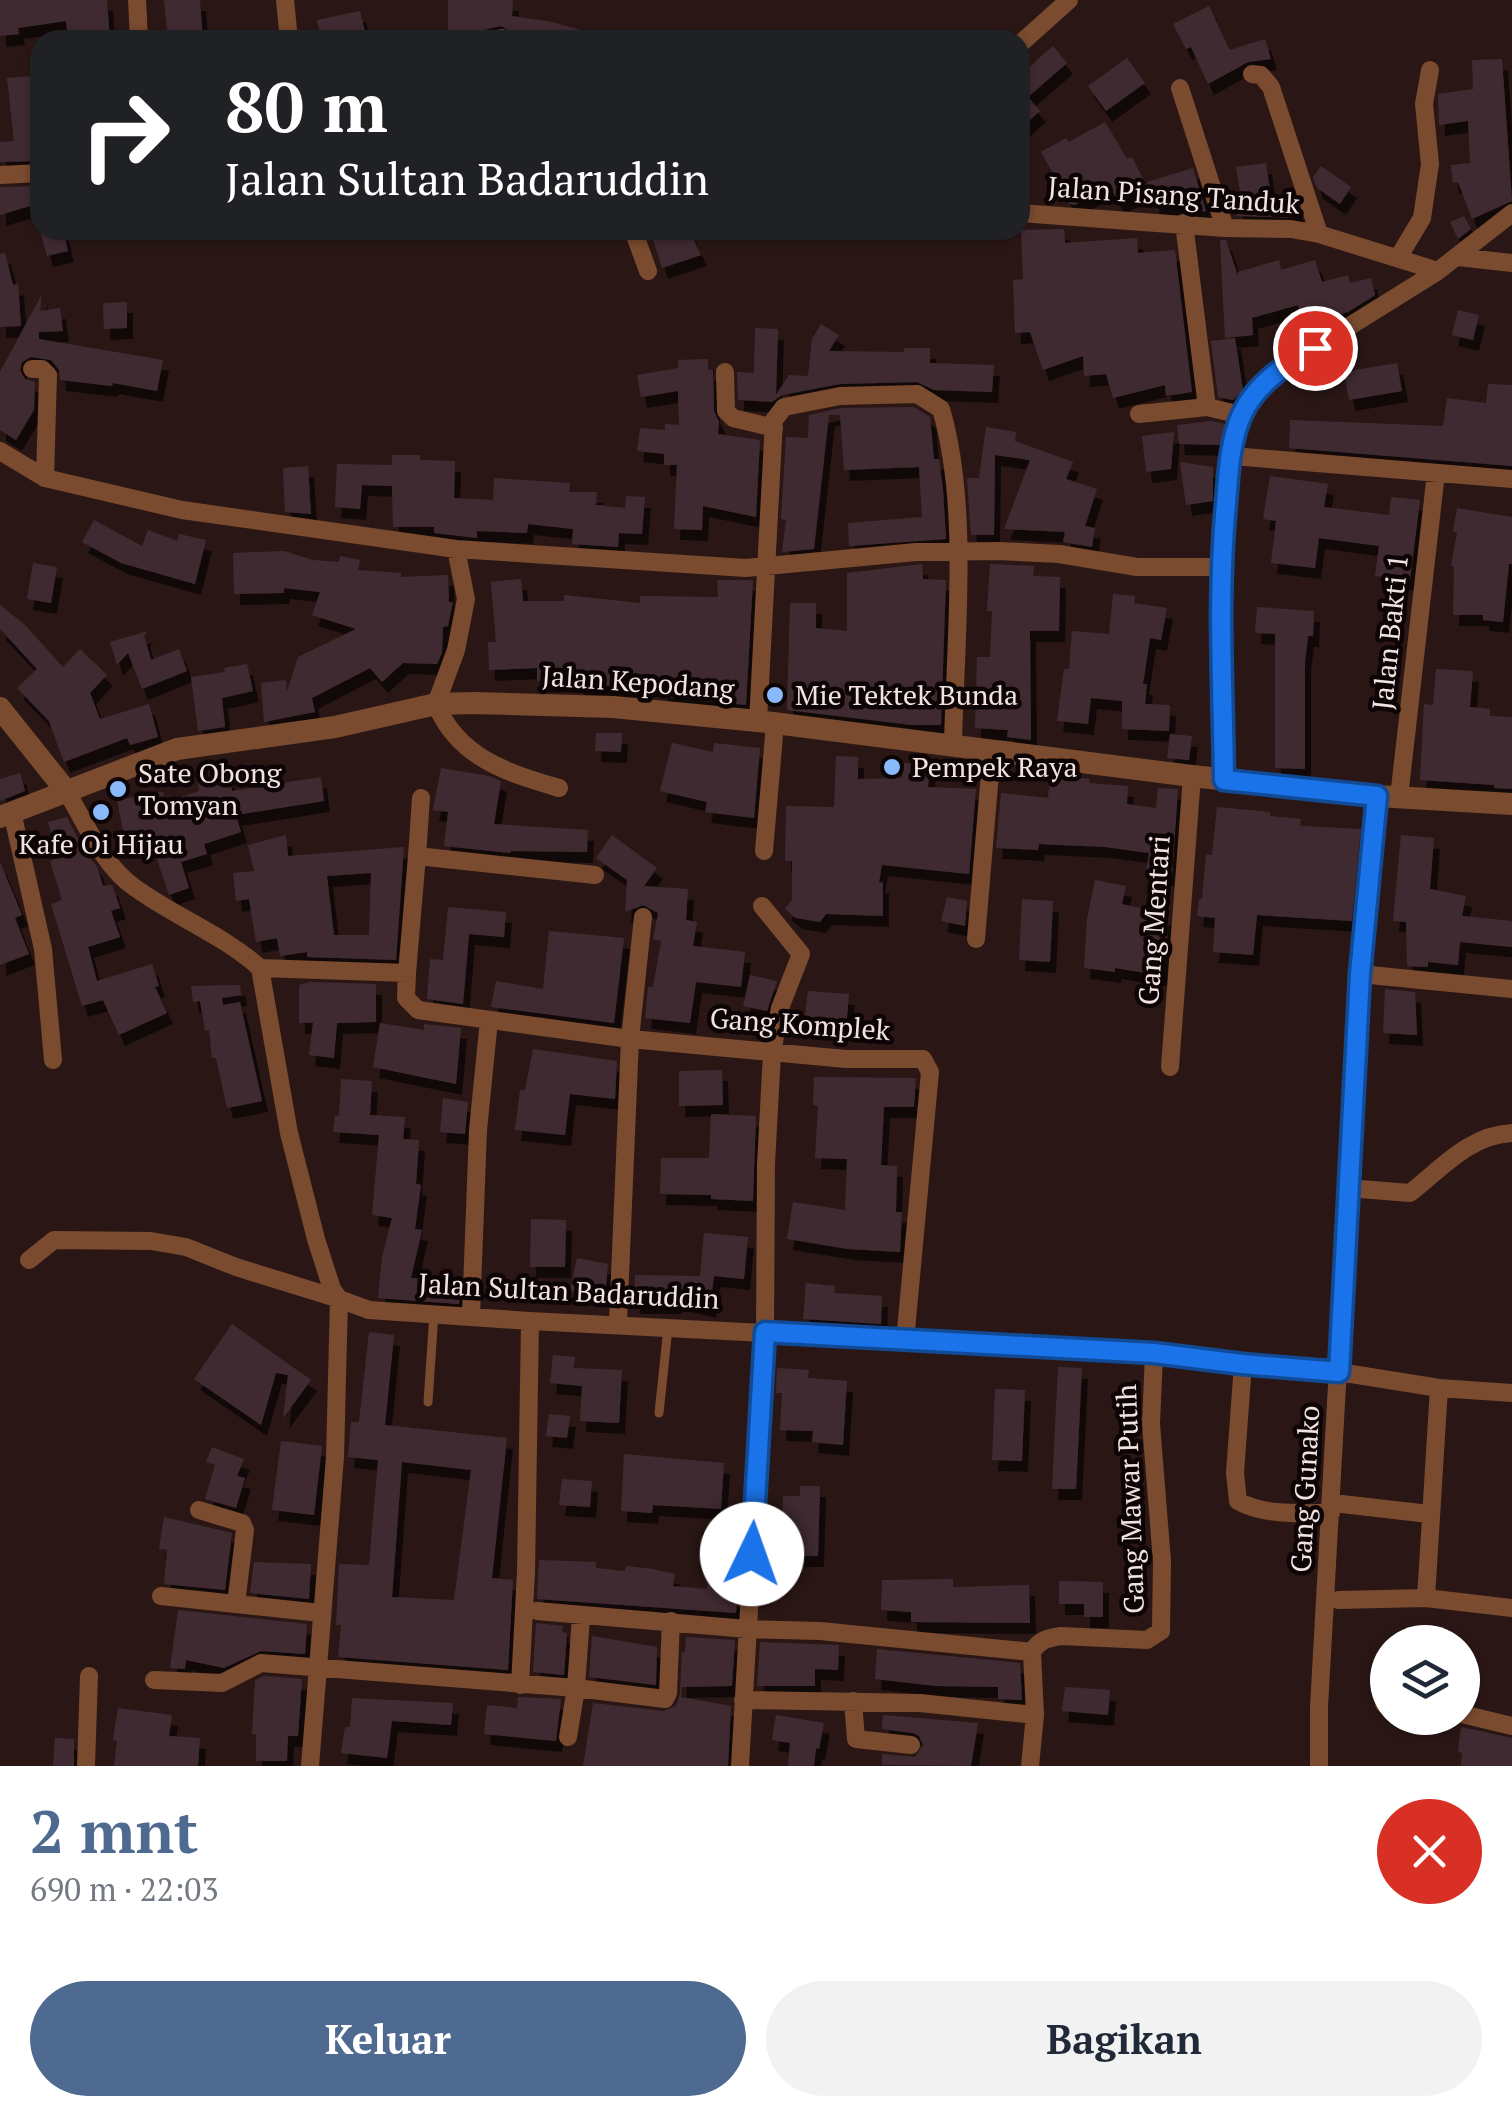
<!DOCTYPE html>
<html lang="id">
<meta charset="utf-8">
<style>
:root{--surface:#fff;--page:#f2f2f3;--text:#1f2937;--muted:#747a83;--accent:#4e6a90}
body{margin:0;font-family:"PT Serif",serif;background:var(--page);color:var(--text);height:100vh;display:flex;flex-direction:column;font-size:38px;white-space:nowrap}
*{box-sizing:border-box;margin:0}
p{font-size:32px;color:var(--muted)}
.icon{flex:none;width:55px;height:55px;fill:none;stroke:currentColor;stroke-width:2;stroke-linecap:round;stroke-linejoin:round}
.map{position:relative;height:1766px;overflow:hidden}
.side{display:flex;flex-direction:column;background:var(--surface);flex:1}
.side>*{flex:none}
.banner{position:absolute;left:30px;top:30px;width:1000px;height:210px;border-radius:30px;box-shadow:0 2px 8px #0004;background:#202124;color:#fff;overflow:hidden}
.buttons{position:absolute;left:1370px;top:1625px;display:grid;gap:20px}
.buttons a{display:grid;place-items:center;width:110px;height:110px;border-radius:50%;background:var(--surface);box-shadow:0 2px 8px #0004;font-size:50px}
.pin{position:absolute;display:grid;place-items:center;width:85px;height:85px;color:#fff;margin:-42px;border:5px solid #fff;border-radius:50%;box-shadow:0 2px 10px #0007}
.me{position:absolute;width:110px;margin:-55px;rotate:3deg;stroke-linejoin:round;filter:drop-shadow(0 0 8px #0008)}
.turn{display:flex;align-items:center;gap:35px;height:210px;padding:0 30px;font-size:45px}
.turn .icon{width:130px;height:130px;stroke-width:2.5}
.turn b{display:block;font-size:70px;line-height:85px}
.round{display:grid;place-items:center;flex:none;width:105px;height:105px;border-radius:52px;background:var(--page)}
.overview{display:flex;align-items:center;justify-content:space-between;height:170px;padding:0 30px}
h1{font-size:60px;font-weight:700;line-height:75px;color:var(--accent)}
.cta{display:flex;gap:20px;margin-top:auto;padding:20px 30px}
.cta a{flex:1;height:115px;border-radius:60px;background:var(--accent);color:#fff;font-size:40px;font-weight:700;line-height:115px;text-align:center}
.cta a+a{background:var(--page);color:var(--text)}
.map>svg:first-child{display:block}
.building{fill:#402b32;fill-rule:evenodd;filter:url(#shadow)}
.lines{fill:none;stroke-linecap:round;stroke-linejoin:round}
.service{stroke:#7a4b2f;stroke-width:9}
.minor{stroke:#7a4b2f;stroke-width:18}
.tertiary{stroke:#7a4b2f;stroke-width:22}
.route-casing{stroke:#114b97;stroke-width:25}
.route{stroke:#1a73e8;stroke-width:18}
.poi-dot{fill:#88bafc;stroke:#0d0505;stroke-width:4}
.labels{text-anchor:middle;stroke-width:9;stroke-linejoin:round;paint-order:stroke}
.street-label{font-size:28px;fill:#f1e3e2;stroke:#0d0505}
.poi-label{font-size:28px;fill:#f1e3e2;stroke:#0d0505;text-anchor:start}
</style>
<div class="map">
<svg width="1512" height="1766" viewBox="0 0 1512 1766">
<defs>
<filter id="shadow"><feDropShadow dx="6" dy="11" stdDeviation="0" flood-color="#0009"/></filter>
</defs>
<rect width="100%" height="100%" fill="#2a1715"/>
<!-- building -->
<path class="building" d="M0 0H107L110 40H68L66 21 18 28 19 34 0 36Z
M164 0H200L203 40H168Z
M448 0H513L512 16 552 22 595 34V40H516V35L501 26 484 30 479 36H448Z
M1209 6 1230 50 1265 39 1271 59 1248 62 1208 84 1191 47 1186 49 1173 24Z
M360 11 367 40H321L317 20Z
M1053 46 1067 63 1028 97 1040 111 1020 129V75Z
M1127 58 1145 83 1106 111 1088 86Z
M1502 59 1512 201 1472 219 1458 182 1453 183 1451 165 1470 163 1468 121 1439 125 1438 94 1473 89 1472 60Z
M33 76 36 108H40V133H35L37 161 0 162V142L14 141 7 78Z
M1105 122 1127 159 1132 157 1148 188 1118 203 1110 185 1075 205 1070 204 1041 152 1066 138 1069 142Z
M1266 163 1271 197 1295 201 1300 218 1237 216V192H1240L1236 167Z
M1321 166 1351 187 1340 204 1317 188 1313 177Z
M1193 168 1206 211 1193 213 1190 203 1156 210 1147 182Z
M40 186V203L0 215V187Z
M1464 216 1471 229 1458 239 1450 222Z
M1064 229 1065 243 1137 238 1138 253 1175 250 1192 392 1166 396 1165 385 1113 398 1106 374 1084 376 1083 356 1043 370 1030 332 1015 333 1013 280 1023 279 1021 230Z
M40 230H63L68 251 47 256Z
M650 230H689L701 255 662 268Z
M1220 240H1226L1238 276V272L1279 260 1281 270 1315 260 1322 282 1348 275 1350 283 1371 278 1375 295 1348 312 1329 317 1331 323 1310 336 1304 310 1300 312 1298 305 1252 318 1253 335 1225 338Z
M5 253 13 285 18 284 21 326 0 327V254Z
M42 294 40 311 60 308 63 331 39 332V339L163 360 157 391 113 383 112 386 60 380 59 370 51 360 31 357 22 362 20 370 25 379 35 382 34 410 16 440 0 430V372Z
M127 302V328L104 329 103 303Z
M1458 310 1479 315 1473 340 1452 335Z
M821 324 839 335 829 351 904 352V348H930V363L994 365 992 392 934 390 917 382 840 384 782 395 772 402 738 400 737 372 754 373 755 328 778 329 776 395 789 375 808 376 812 339Z
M1235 338 1243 390 1233 400 1218 397 1211 341Z
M708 359V370H713L714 411 719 422 718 434 760 440 756 517 703 506 702 530 674 529 677 465H664V454L637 451 640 428 665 430V424L679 425 678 391 641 397 637 375 678 368V360Z
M1397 363 1402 391 1349 400 1344 372Z
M1488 384 1512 385V466L1289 448 1290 420 1443 426 1447 398 1486 403Z
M914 407 930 417 934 459H939L943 489 946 539 849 546 848 523 922 517 919 467 844 470 840 415H829L814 549 782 552 786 520 781 519 786 437 808 438 809 415 841 408Z
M1211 421 1225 424 1221 445 1179 444 1177 425Z
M986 427 1016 432 1015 441 1073 462 1066 479 1097 489 1085 526 1095 528 1092 547 1063 542 1065 532 1004 529 1030 460 995 455 994 535H971L967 478H979Z
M1174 432 1171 469 1146 472 1142 436Z
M392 455H420V460L455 461 454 498 493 500 494 478 570 483 569 492H597L596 505 625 508 626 496 645 497 642 534 619 533 618 547 572 544 573 529 528 524 527 533 477 531V538L434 533V527H393L392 486 362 485 360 509 335 507 337 464 392 465Z
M1180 462 1213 467V501L1186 505Z
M308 466 311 514 285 512 283 468Z
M1270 476 1328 484 1324 507 1389 515 1391 497 1420 500 1410 580 1375 576 1379 546 1319 538 1315 568 1271 563 1276 521 1263 519Z
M1457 508 1512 517V564H1509L1503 622 1483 620V615H1453L1454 567 1451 566 1457 532H1453Z
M94 520 142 546 148 530 177 541 179 534 206 540 195 584 121 563 82 542Z
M284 551 313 560 339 562 340 556 360 560 358 570 401 573V577L448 575 449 602H453L448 626 443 627 442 653 437 664 403 663 382 682 370 668 312 698 315 712 264 722 261 683 286 680 287 692 298 657 356 629 312 615 320 592 284 588V593L234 594 233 553Z
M33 563 57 567 51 603 27 599Z
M922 564 923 579 946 580 941 725H912L787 710 790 603H816V628L847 631V573Z
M990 564 1034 566 1033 576 1060 577 1059 631H1030L1031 740 1007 737 1008 730 975 728 977 657H990L992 611H987Z
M521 579 523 601H564V595L640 603V596L718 597 717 580H753L746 705 662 697V686H578V682L537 681V668L489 670 488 642H496L491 582Z
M1113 594 1135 596 1134 603 1167 608 1161 640 1150 638 1143 684H1147L1145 704 1170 705 1169 731 1122 729V701L1091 698 1088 724 1057 721 1064 669H1069L1072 631 1109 634Z
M0 605 24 624 63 667 80 649 107 675 90 693 100 719 149 704 158 737 130 745 127 738 64 762 49 721 17 688 37 669 0 629Z
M1257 607 1314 611 1313 636H1308L1305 662V769L1275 768V634L1255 633Z
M148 631 144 635 151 660 179 649 187 671 142 689 128 653 117 665 110 642Z
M247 664 253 691 222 698 225 727 198 731 191 677 225 672 224 668Z
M1436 669 1473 671 1470 707 1490 709V716L1512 717V789L1494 788V785L1420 780 1424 704 1433 705Z
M596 733H622L621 752 595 751Z
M1170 734 1192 736 1189 760 1167 758Z
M672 743 713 752 714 743 760 748 754 818 705 812 707 802 660 791Z
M836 756 858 757V779L902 778 904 763 930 765 928 787 976 789 969 874 882 865 879 882 883 883V916L826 914 820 922 796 918 785 909 792 900V861H785L786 806 834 807Z
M441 768 489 776 501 781 494 824 588 830 587 852 511 851V853L444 846 448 812 433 810Z
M20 773 25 791 0 801V779Z
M229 776 232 791 321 777 324 801 236 815 241 832 204 844 207 854 181 862 189 888 169 895 151 841 126 846 117 800 163 792 165 802 199 791 198 782Z
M1071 777 1090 779 1089 783 1128 786 1127 804 1156 808 1158 788 1178 789 1172 876 1146 872 1149 853 1105 847 1039 844 1038 850 996 848 1001 793 1048 798 1050 779 1071 781Z
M1217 807 1270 812V816L1301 819 1300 826 1361 829 1352 921 1257 915 1253 955 1213 952 1215 918 1197 916 1199 899H1202L1206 855H1212Z
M67 817 84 850 97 867 103 886 112 885 120 908 111 911 120 937 88 947 97 981 152 964 159 986 155 987 167 1013 119 1035 103 1000 82 1006 51 904 62 900 50 861 58 858 48 822Z
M286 835 288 856 404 847 396 960 307 957V952L280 956 277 938 256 942 249 899 236 901 233 873 254 871 248 845ZM371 873 369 935H334L327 876Z
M612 835 657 868 644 886 688 889 686 920 697 922 693 946 745 952 741 987 696 982 690 1023 645 1018 648 987H653L661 941 653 939 658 913 643 905 625 912 627 880 596 858Z
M1401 835 1434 838 1430 889 1466 896 1462 916 1512 921V947L1460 942 1458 965 1428 962V967L1407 966 1406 922 1393 921Z
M0 862 22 915 15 918 29 954 0 965Z
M1095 880 1126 886 1122 904 1169 915 1164 976 1115 968V972L1084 968 1087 919Z
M947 897 967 901 965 926 941 921Z
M1022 899 1053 901 1050 962 1019 960Z
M448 907 506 912 504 937 469 934 463 1004 427 999 430 959 443 960Z
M549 931 624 938 614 1023 491 1007 496 981 543 989Z
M750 975 777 981 767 1011 743 1006Z
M310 982 376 984V1022L337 1023 334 1058 309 1055 313 1023H299V985Z
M240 985 241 995 222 998 223 1005 240 1002 262 1101 227 1108 216 1058H212L209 1030 205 1031 200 1001 193 1002 191 986Z
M1385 989 1415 992 1417 1035 1383 1033Z
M808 991 849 994 846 1028 804 1024Z
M380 1023 424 1030V1024L461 1028 456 1084 373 1067Z
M533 1049 617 1061 615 1099 570 1094 565 1135 515 1130 520 1090H525Z
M722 1070 723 1105 679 1106V1071Z
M814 1077 916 1078 914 1107H884L881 1165 897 1166 896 1212H902L900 1252 848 1249 787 1239 793 1202 845 1210 847 1159 815 1158 818 1106 813 1105Z
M341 1079 372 1081 370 1115 405 1117 403 1139 419 1140 416 1184 421 1185 415 1229 422 1230 411 1278 460 1282 459 1304 378 1298 382 1257 392 1218 372 1215 379 1135 333 1132 335 1115 339 1116Z
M443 1098 468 1102 465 1134 440 1132Z
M711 1114 756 1116 753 1201 711 1199V1195L660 1194 661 1158H709Z
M531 1219 566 1220 565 1267H530Z
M704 1233 748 1237 744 1279 714 1276 710 1307 676 1299 675 1303H634L635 1275 700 1276Z
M577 1258 608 1264 605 1297 570 1291Z
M806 1283 835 1286 834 1293 882 1296 881 1324 803 1319Z
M232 1324 311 1380 283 1418 288 1375 276 1373 261 1425 194 1379Z
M369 1332 394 1335 385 1425 507 1438 492 1578 513 1580 508 1670 338 1657 341 1625H336L339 1564 369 1565 378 1460 348 1457 351 1422H359ZM402 1462 471 1470 454 1600 392 1597Z
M553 1355 575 1357 574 1368 622 1370 619 1423 580 1421 582 1386 550 1383Z
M1058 1367 1082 1368 1076 1489H1052Z
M777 1368 809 1370 808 1378 847 1381 843 1445 812 1442 813 1431 780 1430 782 1393H776Z
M995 1389 1025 1390 1022 1461 992 1460Z
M549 1414 570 1416 567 1438 546 1436Z
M281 1441 322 1446 314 1515 272 1510Z
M212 1447 244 1459 237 1476 245 1478 236 1508 205 1499 215 1465 206 1462Z
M624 1454 724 1463 721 1509 653 1505 652 1513 621 1511Z
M562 1479 592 1481 590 1507 559 1505Z
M800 1486H820L818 1556H791V1522L782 1521 783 1496H800Z
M164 1517 232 1533 225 1590 164 1584 167 1550 159 1549Z
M539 1560 596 1562V1568L625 1571 626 1566 653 1569 675 1574 673 1586 707 1589 708 1579 729 1580 727 1596H737L736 1613 537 1599Z
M254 1562 311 1564 309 1599 250 1593Z
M953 1579V1587L1029 1585 1030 1623 911 1622V1612L881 1610 882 1580Z
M1059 1581 1103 1582V1617H1084V1604H1059Z
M178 1610 307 1624 305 1654 261 1651 224 1668 186 1660 185 1669 170 1668Z
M536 1623 563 1626 562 1632 567 1633 564 1675 533 1672Z
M592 1636 657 1647 656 1685 589 1677Z
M686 1637 735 1640 732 1686 682 1687 681 1697 731 1706 728 1766H583L593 1703 663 1711 676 1706 680 1694 682 1652 685 1653Z
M760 1642 839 1645 838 1670 815 1669V1686H757Z
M877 1649 1020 1663 1022 1700 998 1699V1687L936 1686 875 1679Z
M264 1676 302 1679 298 1736H288L287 1761H256V1734H252L255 1680Z
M1065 1687 1110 1690 1108 1715 1062 1711Z
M518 1697 561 1699 556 1741 484 1734 487 1705 517 1708Z
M352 1698 453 1703 451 1725 392 1721 387 1758 341 1753 345 1727H350Z
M118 1708 172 1715 169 1736 200 1738 198 1766H114L117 1741 113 1740Z
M776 1715 824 1723 819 1749 816 1748 814 1766H788L790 1743 772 1740Z
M883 1715 978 1723 971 1766 882 1765V1754L915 1757 923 1745 919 1736 913 1733 882 1729Z
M1461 1727 1512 1738V1766H1461L1462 1753 1458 1752Z
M55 1738 74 1739V1766H53Z"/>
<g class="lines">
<!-- service -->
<path class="service" d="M428 1402 434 1313
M659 1413 668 1328"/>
<!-- minor -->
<path class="minor" d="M137 0 139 40
M285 0 289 40
M491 40 502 38
M1020 44 1069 0
M1252 74 1261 75 1271 87 1319 234
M1180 88 1225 228
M0 175 40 173
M1020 213 1225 228 1291 229 1319 234 1438 271
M1184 223 1207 407
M633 230 648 271
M1458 257 1512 263
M1398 258 1422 218 1430 164 1424 104 1430 70
M32 369H42L48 375 45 478
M725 372 726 411 733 418 774 428
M1139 414 1207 407 1241 415
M0 451 45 478 182 510 456 549 746 568 916 552 998 551 1059 554 1137 567H1220
M1232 456 1512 479
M456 549 466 599 456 650 436 704C458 758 508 773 559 788
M758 721 774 420 784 407 840 396 917 394 941 409C970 507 955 641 953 745
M1225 780 1220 567 1229 468 1241 415 1258 390 1284 367 1438 271 1512 213
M67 792C86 824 103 865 134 887 175 917 222 934 260 968L289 1133 316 1239 332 1289 339 1299 369 1310 530 1321 1154 1353 1243 1364 1339 1372 1439 1388 1512 1393
M1399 797 1436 473
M12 812 43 949 53 1060
M764 851 775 724
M417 856 421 798
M643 917 630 1039 846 1059H923L930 1072 905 1341
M976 939 992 750
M260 968 407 973 417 856 595 875
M407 973 406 998 418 1010 630 1039 618 1323
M1360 974 1512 989
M1170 1067 1192 776
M1348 1188 1410 1193C1441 1169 1469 1135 1512 1133
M29 1260 54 1240 151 1241 186 1247 236 1267 339 1299 335 1457 310 1766
M471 1315 478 1130 489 1020
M1243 1364 1235 1473 1238 1501C1264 1516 1301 1513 1331 1513
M1342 1504 1429 1514
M199 1510 242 1523 245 1530 236 1604
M161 1596 321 1613
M1426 1598 1512 1608
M1338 1600 1426 1598 1439 1388
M537 1611 747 1629 820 1631 1032 1652
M154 1680 222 1683 261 1663 576 1688 581 1616
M520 1685 526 1572 530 1321
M743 1700 920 1703 1035 1715
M853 1701 856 1739 911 1745
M1384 1704H1388
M1462 1714 1512 1726
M568 1737 576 1688 665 1699 668 1693 671 1621
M86 1766 89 1676
M740 1766 765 1332 766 1164 772 1053 780 1008 801 954 762 906
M1030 1766 1035 1715 1032 1652C1039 1640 1048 1638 1061 1636L1147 1640 1161 1631 1162 1561 1151 1424 1154 1353
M1319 1766V1707L1360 974 1377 796"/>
<!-- tertiary -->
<path class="tertiary" d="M0 708 67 792
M0 817 177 749 335 727 436 704 474 703 613 707 758 721 1192 776 1377 796 1512 804"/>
</g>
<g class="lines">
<!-- route casing -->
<g class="route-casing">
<path id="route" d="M752 1554 765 1332 1154 1353 1242 1364 1339 1372 1360 974 1377 796 1224 780C1223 688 1217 596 1226 504 1228 475 1230 440 1242 414 1257 382 1286 365 1315 348"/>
</g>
<!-- route -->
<use href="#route" class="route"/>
</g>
<!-- markers -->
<g class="poi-dot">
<circle cx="775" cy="695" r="10"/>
<circle cx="892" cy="767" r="10"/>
<circle cx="118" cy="789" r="10"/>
<circle cx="101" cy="812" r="10"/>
</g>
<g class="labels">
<!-- street labels -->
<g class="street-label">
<text transform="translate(1174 195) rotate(4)" y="10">Jalan Pisang Tanduk</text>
<text transform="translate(1390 632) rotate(-84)" y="10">Jalan Bakti 1</text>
<text transform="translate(638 682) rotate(4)" y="10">Jalan Kepodang</text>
<text transform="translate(1154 920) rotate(-86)" y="10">Gang Mentari</text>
<text transform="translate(800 1024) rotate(4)" y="10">Gang Komplek</text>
<text transform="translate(569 1291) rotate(3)" y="10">Jalan Sultan Badaruddin</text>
<text transform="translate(1305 1489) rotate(-87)" y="10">Gang Gunako</text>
<text transform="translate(1130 1499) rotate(-92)" y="10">Gang Mawar Putih</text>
</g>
<!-- poi labels -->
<g class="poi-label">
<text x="795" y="705">Mie Tektek Bunda</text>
<text x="912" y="777">Pempek Raya</text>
<text x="138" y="783">Sate Obong<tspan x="138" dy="32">Tomyan</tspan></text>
<text x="101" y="854" text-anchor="middle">Kafe Oi Hijau</text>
</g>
</g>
</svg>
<div class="buttons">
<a><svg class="icon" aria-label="layers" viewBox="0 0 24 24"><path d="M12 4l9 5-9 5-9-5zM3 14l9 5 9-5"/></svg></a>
</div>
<div class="pin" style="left:1315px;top:348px;background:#d93025"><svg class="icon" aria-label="arrive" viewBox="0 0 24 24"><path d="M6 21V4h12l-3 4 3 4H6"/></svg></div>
<svg class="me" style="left:752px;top:1554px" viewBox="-20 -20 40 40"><circle r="19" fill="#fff"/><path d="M0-13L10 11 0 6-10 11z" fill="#1a73e8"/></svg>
<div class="banner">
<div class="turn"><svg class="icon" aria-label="right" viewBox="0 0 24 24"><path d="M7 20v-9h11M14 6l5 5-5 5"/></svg><div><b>80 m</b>Jalan Sultan Badaruddin</div></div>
</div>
</div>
<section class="side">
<div class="overview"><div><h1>2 mnt</h1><p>690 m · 22:03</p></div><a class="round" style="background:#d93025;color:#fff"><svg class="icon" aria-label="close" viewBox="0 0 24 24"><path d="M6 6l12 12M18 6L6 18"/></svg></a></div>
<div class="cta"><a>Keluar</a><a>Bagikan</a></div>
</section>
